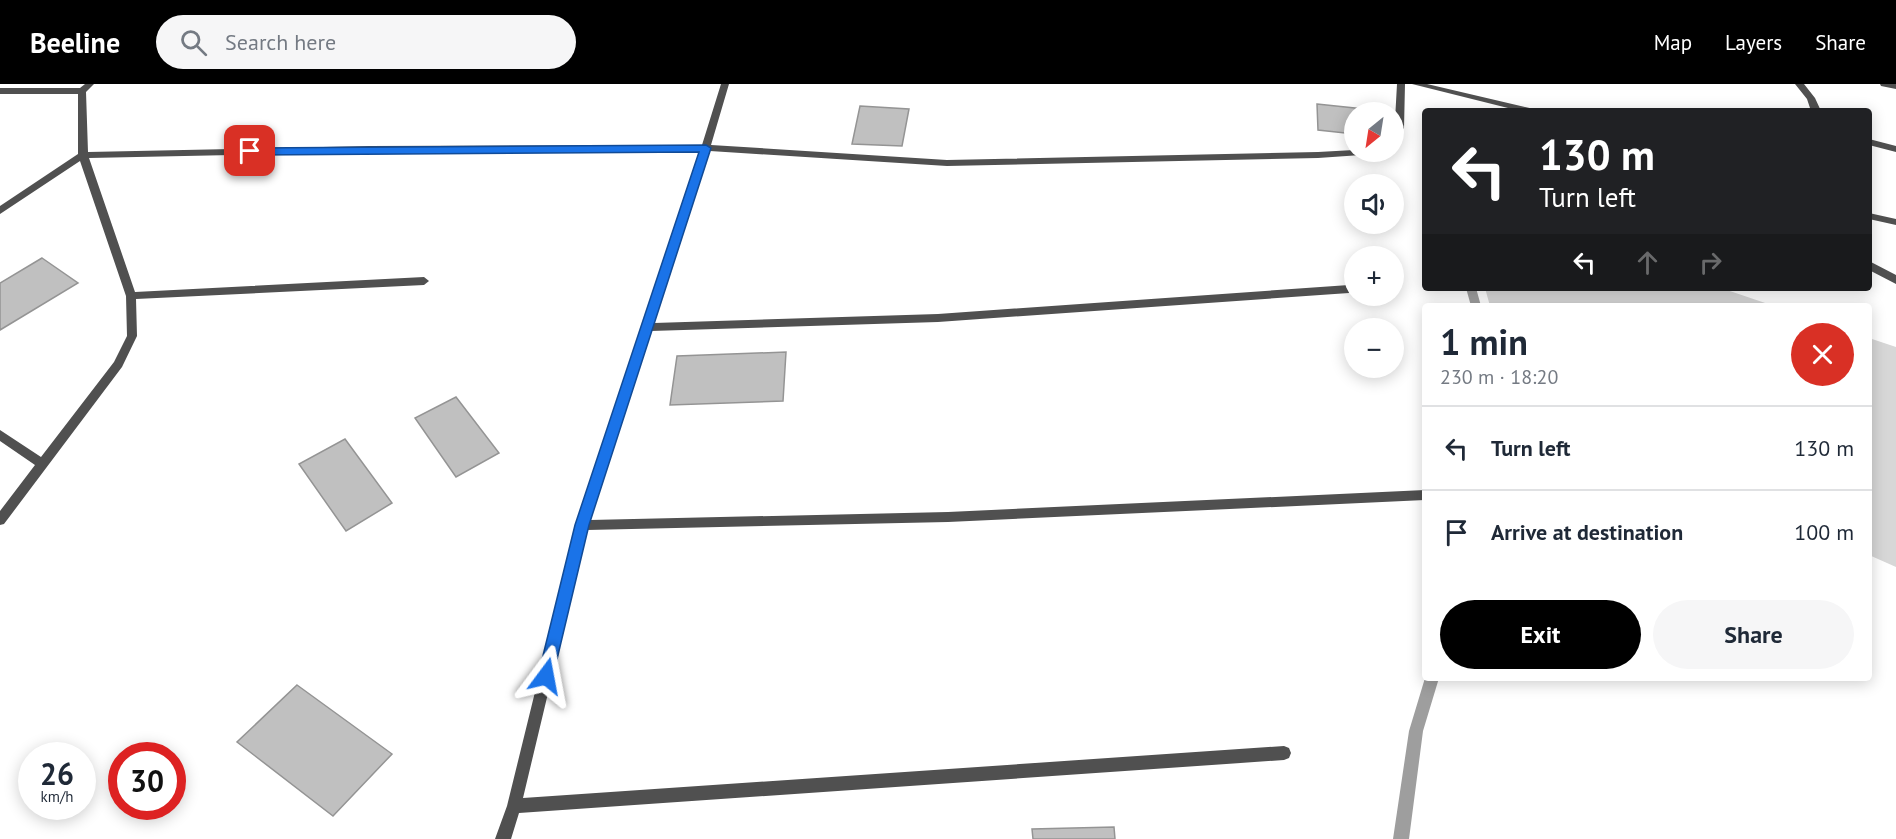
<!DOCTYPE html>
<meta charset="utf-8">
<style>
:root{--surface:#fff;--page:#f6f6f7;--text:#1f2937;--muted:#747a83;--line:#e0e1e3;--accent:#000}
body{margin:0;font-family:"PT Sans",sans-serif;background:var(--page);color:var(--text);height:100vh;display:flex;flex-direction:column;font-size:22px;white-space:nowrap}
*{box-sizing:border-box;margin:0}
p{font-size:20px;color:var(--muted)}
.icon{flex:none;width:33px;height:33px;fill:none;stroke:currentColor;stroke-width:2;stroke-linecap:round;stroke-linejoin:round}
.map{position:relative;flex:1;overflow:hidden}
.side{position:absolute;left:1422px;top:219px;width:450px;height:378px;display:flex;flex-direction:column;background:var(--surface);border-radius:6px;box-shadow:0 3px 15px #0003}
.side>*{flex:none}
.guide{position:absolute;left:1422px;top:24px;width:450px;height:183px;border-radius:6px;box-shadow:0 3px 15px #0003;background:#202124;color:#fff;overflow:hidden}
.needle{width:39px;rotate:210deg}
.fabs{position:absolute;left:1344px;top:18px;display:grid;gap:12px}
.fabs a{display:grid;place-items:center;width:60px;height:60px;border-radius:50%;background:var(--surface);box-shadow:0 3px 15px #0003;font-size:30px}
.speed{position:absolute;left:18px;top:658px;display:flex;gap:12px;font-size:30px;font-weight:700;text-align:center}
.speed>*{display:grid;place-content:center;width:78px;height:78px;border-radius:50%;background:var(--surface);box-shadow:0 3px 15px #0003;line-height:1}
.speed small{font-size:15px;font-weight:400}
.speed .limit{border:9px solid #d22;background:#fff;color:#111}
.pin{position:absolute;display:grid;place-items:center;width:51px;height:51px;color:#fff;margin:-26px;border-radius:12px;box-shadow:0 3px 9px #0006}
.me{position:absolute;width:66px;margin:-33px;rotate:13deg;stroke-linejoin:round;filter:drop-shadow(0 0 4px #0008)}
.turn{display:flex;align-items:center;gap:21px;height:126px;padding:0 18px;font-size:27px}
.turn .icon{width:78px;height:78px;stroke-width:2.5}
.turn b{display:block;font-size:42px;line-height:51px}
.lanes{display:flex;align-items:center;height:57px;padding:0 18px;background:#0003;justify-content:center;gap:30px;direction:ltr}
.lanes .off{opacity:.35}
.round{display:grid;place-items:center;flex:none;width:63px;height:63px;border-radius:32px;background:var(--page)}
.summary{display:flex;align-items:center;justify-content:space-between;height:102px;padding:0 18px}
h1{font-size:36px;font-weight:600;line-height:45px}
.cta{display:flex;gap:12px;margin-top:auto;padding:12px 18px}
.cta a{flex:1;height:69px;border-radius:36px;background:var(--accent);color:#fff;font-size:24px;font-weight:600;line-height:69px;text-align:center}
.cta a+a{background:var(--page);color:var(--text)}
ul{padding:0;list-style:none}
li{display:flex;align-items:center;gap:18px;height:84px;padding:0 18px;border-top:2px solid var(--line)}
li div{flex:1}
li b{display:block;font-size:22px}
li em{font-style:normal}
header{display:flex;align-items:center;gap:36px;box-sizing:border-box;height:84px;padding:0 30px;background:var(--accent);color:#fff}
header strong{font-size:28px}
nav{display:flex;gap:33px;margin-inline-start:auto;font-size:21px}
.search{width:420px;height:54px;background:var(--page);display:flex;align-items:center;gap:15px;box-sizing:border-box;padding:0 21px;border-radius:33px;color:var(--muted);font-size:22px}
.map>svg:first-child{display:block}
.green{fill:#d7d7d7}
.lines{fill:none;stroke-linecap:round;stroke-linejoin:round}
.stream{fill:#9e9e9e;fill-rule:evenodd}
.building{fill:#c0c0c0;stroke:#949494;stroke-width:1.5}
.street{fill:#505050;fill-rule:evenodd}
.route{fill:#1a73e8;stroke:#114b97;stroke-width:1.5}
</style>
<header>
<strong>Beeline</strong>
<div class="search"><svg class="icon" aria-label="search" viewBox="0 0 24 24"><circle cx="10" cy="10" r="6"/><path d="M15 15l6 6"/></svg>Search here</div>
<nav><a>Map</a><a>Layers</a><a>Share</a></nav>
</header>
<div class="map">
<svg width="1896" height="755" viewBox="0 0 1896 755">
<rect width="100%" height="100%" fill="#fff"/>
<!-- green -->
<path class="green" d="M1485 204H1721L1774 222H1490Z
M1869 254 1896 263V483L1869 471Z"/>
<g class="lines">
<!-- stream -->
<path class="stream" d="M1466 204H1476L1481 222H1471Z
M1425 594H1439L1423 647 1409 755H1393L1409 647Z"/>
</g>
<!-- building -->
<path class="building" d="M1317 20 1383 27V28H1354V50L1318 46Z
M860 22 909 25 902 62 852 60Z
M42 174 78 199 0 246V199Z
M786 268 783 317 670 321 677 272Z
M456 313 499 369 456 393 415 334Z
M345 355 392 419 346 447 299 380Z
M297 601 392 670 333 732 237 658Z
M1114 743 1115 755H1033L1032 745Z"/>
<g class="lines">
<!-- street -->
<path class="street" d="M85 0H94L86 8 88 68 369 62 702 61 721 0H729L711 61 947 76 1318 68 1354 66V68H1365L1361 71 1318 74 947 82 710 67 654 239 938 230 1349 201 1354 205 1349 209 938 238 651 247 590 436 948 428 1425 406V416L948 438 587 446 523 714 1284 662 1289 664 1291 669 1289 674 1284 676 519 729 511 755H495L507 722 576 441 700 67 369 68 89 74 135 208 424 193 429 197 424 201 136 215 137 252 122 283 4 440 0 441V427L35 381 0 357V346L41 373 114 278 127 252 126 212 80 77 0 130V122L78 70V10H0V4H80Z
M1397 0H1405L1404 44 1397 53 1394 54Z
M1412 0H1427L1534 25 1536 27H1520Z
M1795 0H1804L1815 14 1821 27H1811L1807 15Z
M1880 0H1896V5L1881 2Z
M1869 55 1896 62V68L1869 61Z
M1869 129 1896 135V141L1869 135Z
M1869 177 1896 191V200L1869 186Z"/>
</g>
<!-- route -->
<path class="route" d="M706 61 711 64 589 441 553 592 551 597 546 600 540 597 538 592 575 441 699 68 250 71 245 67 250 64Z"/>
</svg>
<div class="fabs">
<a><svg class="needle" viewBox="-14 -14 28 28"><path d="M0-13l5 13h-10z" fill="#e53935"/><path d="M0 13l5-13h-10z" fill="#747a83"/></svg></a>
<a><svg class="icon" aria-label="sound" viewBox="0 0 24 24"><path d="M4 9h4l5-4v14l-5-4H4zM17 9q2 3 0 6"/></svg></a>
<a>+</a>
<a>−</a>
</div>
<div class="speed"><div>26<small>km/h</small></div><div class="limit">30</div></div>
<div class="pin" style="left:250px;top:67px;background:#d93025"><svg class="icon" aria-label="arrive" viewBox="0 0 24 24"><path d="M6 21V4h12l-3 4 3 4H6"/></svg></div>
<svg class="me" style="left:546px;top:592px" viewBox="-20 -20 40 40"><path d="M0-17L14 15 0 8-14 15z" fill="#1a73e8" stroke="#fff" stroke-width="4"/></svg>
<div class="guide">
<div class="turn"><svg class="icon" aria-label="left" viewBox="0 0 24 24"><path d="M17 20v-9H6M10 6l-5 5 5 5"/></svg><div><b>130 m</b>Turn left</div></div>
<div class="lanes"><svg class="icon" aria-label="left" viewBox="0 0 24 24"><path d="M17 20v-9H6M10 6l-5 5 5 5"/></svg><svg class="icon off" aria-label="ahead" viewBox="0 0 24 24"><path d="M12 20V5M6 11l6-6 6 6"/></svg><svg class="icon off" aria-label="right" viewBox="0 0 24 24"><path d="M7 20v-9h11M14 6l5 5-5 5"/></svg></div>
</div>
<section class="side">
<div class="summary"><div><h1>1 min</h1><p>230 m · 18:20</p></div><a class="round" style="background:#d93025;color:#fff"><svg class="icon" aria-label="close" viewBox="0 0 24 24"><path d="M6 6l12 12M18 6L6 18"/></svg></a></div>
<ul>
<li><svg class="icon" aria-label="left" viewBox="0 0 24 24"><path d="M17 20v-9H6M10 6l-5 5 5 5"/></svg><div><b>Turn left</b></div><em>130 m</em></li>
<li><svg class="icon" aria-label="arrive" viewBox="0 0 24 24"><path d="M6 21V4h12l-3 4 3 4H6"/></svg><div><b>Arrive at destination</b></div><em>100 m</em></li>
</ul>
<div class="cta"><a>Exit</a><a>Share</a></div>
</section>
</div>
